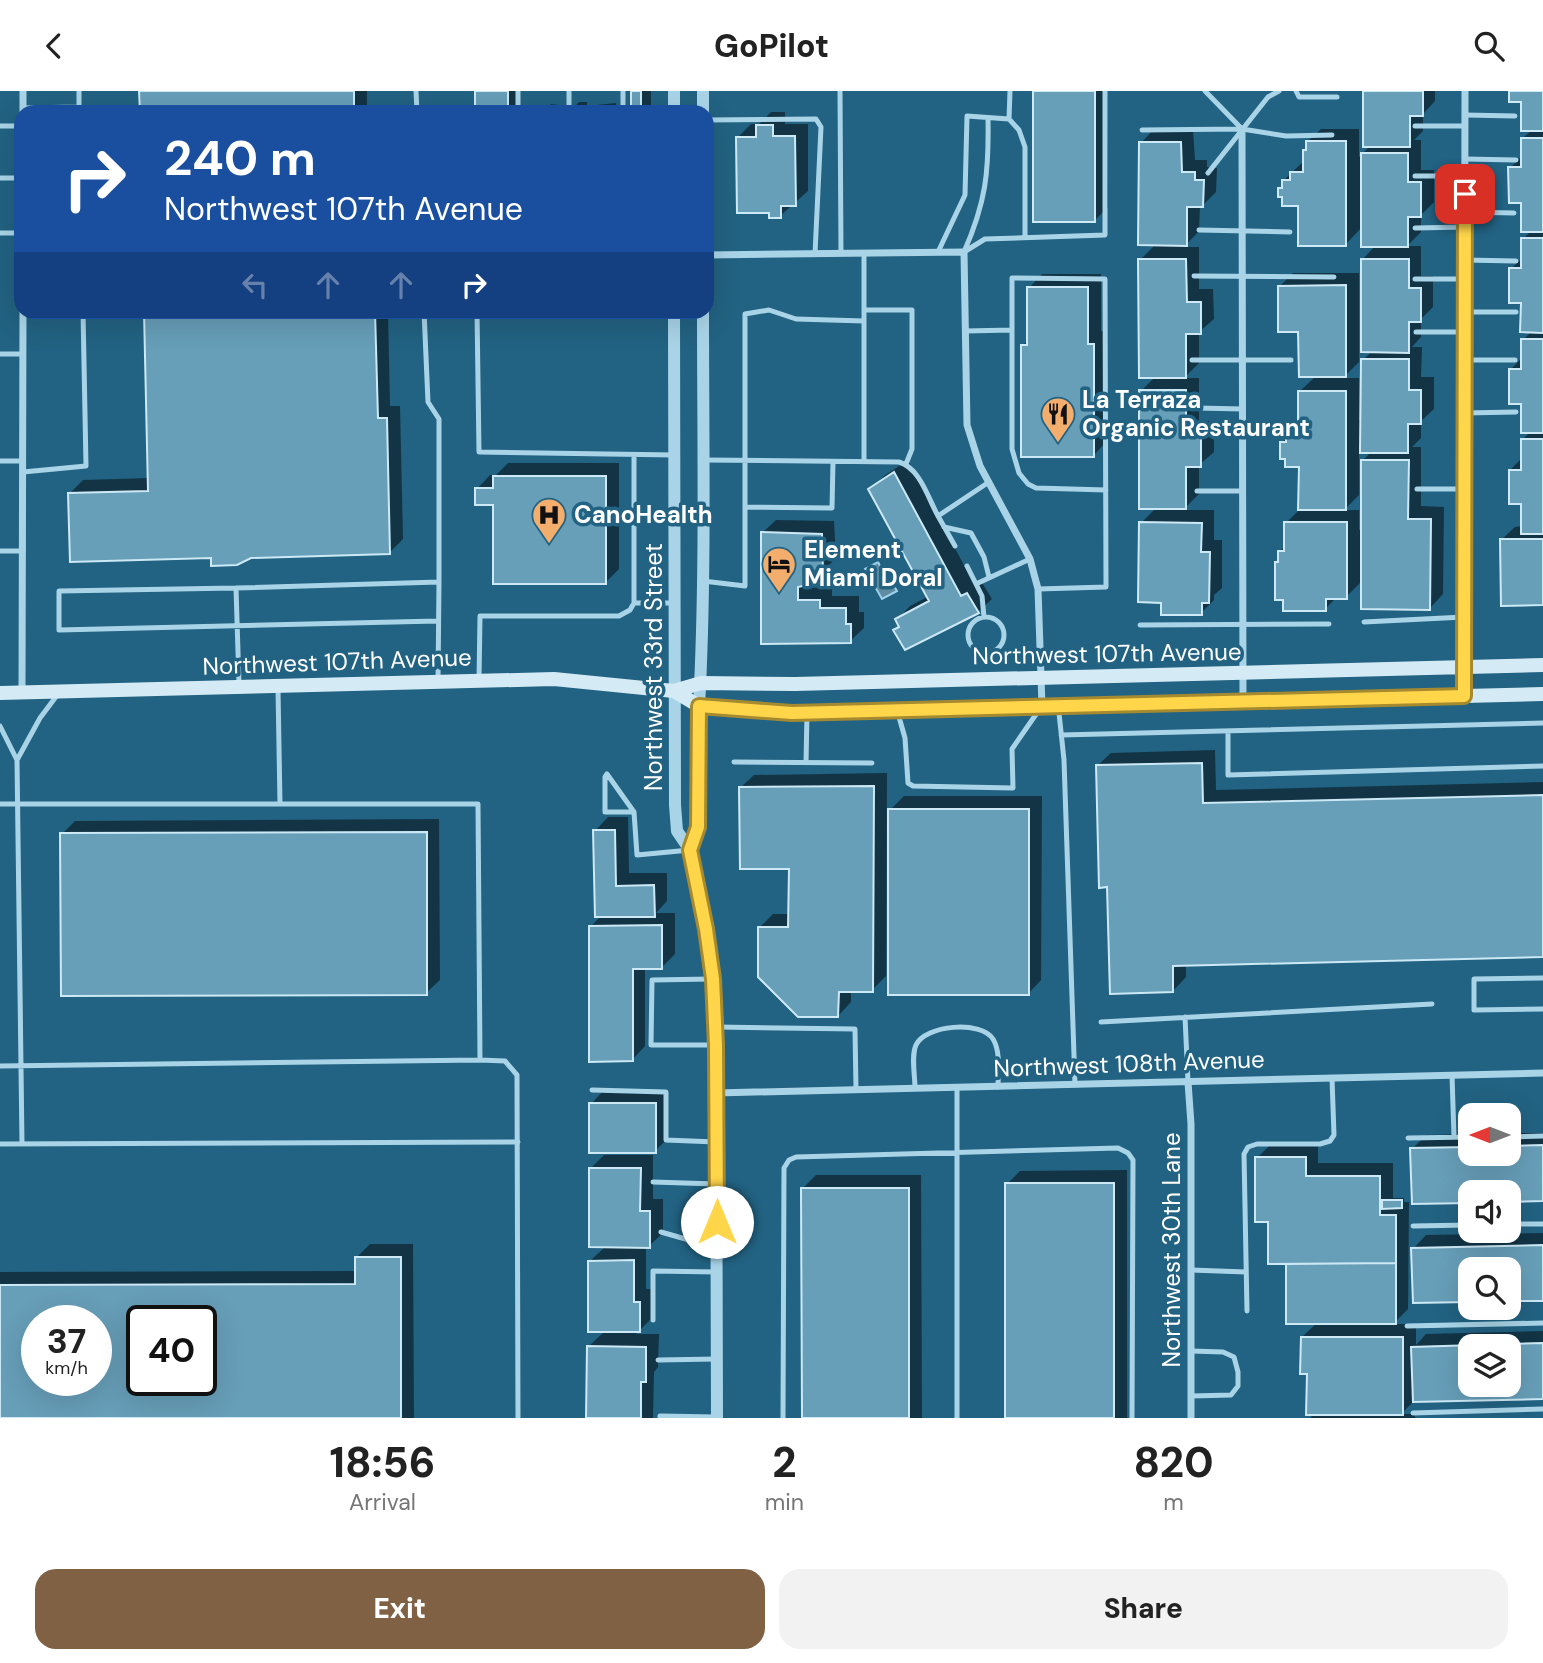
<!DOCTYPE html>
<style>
:root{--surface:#fff;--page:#f2f2f2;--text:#222;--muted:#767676;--accent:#806143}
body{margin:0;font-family:"DM Sans",sans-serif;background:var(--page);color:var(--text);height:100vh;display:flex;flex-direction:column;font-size:26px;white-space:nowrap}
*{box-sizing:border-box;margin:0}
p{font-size:23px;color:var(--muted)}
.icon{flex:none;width:38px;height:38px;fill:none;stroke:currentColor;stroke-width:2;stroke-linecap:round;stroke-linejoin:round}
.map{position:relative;height:1327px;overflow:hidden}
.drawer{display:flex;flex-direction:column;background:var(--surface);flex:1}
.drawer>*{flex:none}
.banner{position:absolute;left:14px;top:14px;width:700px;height:214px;border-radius:21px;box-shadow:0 7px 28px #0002;background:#1a4fa0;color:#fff;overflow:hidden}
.needle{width:46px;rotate:270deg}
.tools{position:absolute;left:1458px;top:1012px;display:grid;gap:14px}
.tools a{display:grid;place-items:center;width:63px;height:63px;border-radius:14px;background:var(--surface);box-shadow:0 7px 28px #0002;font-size:35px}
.speed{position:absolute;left:21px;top:1214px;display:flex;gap:14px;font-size:35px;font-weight:700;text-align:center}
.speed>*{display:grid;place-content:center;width:91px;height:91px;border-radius:50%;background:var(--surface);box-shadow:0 7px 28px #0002;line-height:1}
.speed small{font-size:18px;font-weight:400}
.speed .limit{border:4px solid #111;border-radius:10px;background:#fff;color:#111}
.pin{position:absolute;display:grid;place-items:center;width:60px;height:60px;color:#fff;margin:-30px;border-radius:14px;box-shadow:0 4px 10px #0006}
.me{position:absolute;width:77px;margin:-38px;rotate:0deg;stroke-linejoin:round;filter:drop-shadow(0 0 5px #0008)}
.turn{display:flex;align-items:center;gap:24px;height:147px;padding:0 35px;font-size:32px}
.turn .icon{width:91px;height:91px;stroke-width:2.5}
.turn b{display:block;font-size:49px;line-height:60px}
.lanes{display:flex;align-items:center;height:66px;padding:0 35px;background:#0003;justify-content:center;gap:35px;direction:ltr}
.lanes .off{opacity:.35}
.eta{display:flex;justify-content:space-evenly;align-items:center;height:119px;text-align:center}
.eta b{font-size:42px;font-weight:800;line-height:49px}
.primary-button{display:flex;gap:14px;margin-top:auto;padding:14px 35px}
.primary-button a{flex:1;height:80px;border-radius:21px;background:var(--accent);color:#fff;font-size:28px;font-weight:800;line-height:80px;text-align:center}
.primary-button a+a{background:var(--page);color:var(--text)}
header{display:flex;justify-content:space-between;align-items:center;height:91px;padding:0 35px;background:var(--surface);font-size:32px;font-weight:800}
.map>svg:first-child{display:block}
.water{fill:#608ca2;stroke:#9dd2e9;stroke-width:2}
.shadow{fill:#0007;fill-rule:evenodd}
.building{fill:#679eb8;stroke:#cde9f6;stroke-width:2;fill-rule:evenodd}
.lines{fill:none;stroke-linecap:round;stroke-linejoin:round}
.service{stroke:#a9d4e8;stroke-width:5}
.minor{stroke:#a9d4e8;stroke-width:7}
.tertiary{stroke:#a9d4e8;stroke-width:12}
.secondary{stroke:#d4ebf6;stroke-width:14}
.route-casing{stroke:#a68a30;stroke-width:18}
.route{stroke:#ffd54a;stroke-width:12}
.labels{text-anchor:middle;stroke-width:7;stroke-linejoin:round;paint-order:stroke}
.poi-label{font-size:24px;font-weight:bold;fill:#fff;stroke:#226282;text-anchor:start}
.street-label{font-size:24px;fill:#fff;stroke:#226282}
</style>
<header><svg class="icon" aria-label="back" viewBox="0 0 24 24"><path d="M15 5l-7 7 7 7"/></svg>GoPilot<svg class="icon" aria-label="search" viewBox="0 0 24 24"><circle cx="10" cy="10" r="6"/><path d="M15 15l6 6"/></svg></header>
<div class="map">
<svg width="1543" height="1327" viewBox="0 0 1543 1327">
<rect width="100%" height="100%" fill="#226282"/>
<!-- water -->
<path class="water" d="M878 471 891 496 894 495 897 500 882 508 865 478Z"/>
<!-- shadow -->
<path class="shadow" d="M141 0H367V21H141Z
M477 0H520V21H477Z
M633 0H651V21H633Z
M1035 0H1107L1108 116 1094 130Z
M1364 0H1435V10L1423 23V40L1414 49H1421V79H1434V111L1421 124V141L1407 155H1421V185H1433V216L1421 228V246L1412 256H1422L1421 286H1434V318L1421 330V347L1412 356H1421V415L1444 416 1443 503 1430 517 1362 490 1346 506H1337L1325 518 1284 507 1277 472 1279 469V461L1286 454V432L1300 418V374L1282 352 1300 330V300L1317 284 1300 239 1279 196 1293 182H1359V271L1343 287H1359V329H1362L1363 269 1372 260 1363 168 1376 154 1362 136 1346 153 1300 114 1284 104 1280 98 1284 94V89L1305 69 1307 51 1321 38H1359V66L1371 54ZM1359 360H1372L1363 369V439H1359V419H1344L1359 404Z
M1510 0H1543V512L1501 449 1515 436 1523 435V412L1510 379 1522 367V349L1531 340 1511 278 1523 266V249L1532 240 1511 178 1523 166V148L1532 139 1510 77 1523 64V47L1532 39 1523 9Z
M579 11H587V15L616 12V21H543L551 13 574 16Z
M771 21H785V33H808V100L780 125 738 46 751 33H759Z
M1154 38 1193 39 1195 69H1207V76L1217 77 1216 101 1203 114H1200L1199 140 1184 156H1199V198H1213L1214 228 1199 241V272L1184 287H1199V330H1214V361L1199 374V403L1183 419H1214V449H1222V497L1214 504V509L1201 522 1163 510 1141 432 1156 417 1141 300 1156 285 1140 169 1156 153 1141 52Z
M1042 183H1101V240H1106V351L1093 365 1023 254 1029 249V197Z
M146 220H388L390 315H400L403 448 390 461 212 465 70 402 83 389 150 387Z
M908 369 974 493 981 490 992 508 978 521 896 539 900 535 897 529 910 515 929 505 871 398 884 385Z
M508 372H619V478L606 491 477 398 490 384H496Z
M776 429 834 430 836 467 823 480H816L810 485 811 497 832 496V505H859V521H864V537L850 550 762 551V442Z
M1215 659 1216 699 1543 691V864L1186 873V886L1173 900 1109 795 1097 675 1111 662Z
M887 682 886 885 872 899H851V911L838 925 760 836 773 823H790V776L740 697 754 684Z
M904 705H1042L1041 889 1028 903 890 719Z
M608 726H628L629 782H667V810L656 822H675V863L662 876 645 877V955L632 969 591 835 601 825 595 740Z
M439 728 440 889 426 902 62 743 75 730Z
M604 999H668V1047L655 1060 591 1013Z
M1508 1042H1543V1108L1508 1101H1470V1110L1412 1058 1426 1044 1470 1043V1062H1508Z
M1270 1054H1318V1072H1393V1107H1404V1111H1409L1408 1218 1393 1233H1416V1254L1426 1243 1543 1240V1306L1415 1309 1401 1323H1415V1327H1310L1315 1322 1302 1246 1318 1231H1287V1171L1270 1129 1257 1067ZM1470 1255H1508V1293H1470Z
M604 1064H653V1108H663V1142L649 1155H646V1198H652L653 1226 636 1243H659L658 1276 654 1281 653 1327H588V1256L605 1240 590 1170 606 1155 591 1077Z
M1127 1079V1327H1007V1093L1020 1080Z
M816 1084H921L922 1327H803V1097Z
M1543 1142V1208L1508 1178H1470V1209L1413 1158 1426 1144Z
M370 1153H413L414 1327H0V1181L356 1180V1167ZM37 1230H96V1290H37ZM142 1230H201V1290H142Z"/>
<!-- building -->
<path class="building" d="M139 0H354V21H140Z
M475 0H508V21H475Z
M631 0H641V21H631Z
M1033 0H1095V131H1033Z
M1363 0H1423V25H1410V56H1363Z
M1509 0H1543V40H1521V11H1509Z
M756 34H773V45H795L796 115H781V127H769V122H737L736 46H756Z
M1521 47H1543V141H1521V112H1509L1508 76H1521Z
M1306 50H1346V155H1298V115H1282V106H1278V97H1282V89H1290V81H1303V59H1306Z
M1139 51H1181L1182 81H1195V89H1204L1203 116H1187V155L1138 154Z
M1361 62H1408V91H1421V126H1408V156H1361Z
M1521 147H1543V242L1520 241 1521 212H1509V177H1521Z
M1138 168H1186L1187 211H1201V243H1186V287H1139Z
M1361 168H1409V197H1421V231H1409V262L1361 261Z
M1346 194V286H1299L1298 241H1278V195Z
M1027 196H1088V253H1094V366H1021V254H1027Z
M144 220H375L378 327H387L390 463 251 467 237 474 211 475V467L70 471 68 402 148 400Z
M1521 248H1543V342H1521V313H1509V278H1521Z
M1361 268H1409V299H1421V333H1408V362H1360Z
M1139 299H1186V343H1201V376H1186V418H1139Z
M1298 300H1346V419H1298L1299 376H1285V368H1280V351H1286V342H1298Z
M1521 348H1543V443H1521V413H1509V379H1521Z
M1361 369H1409L1408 428H1431L1430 519 1361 518Z
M894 381 961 505 967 502 979 522 905 559 893 539 899 536 895 528 929 510 868 398Z
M493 385H606V493H493V414H475V397H493Z
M1139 431 1202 432 1201 461H1210L1209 512H1202V524H1161V512L1138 511Z
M1284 431H1347V508H1326V520H1283V509H1275V471H1278V460H1284Z
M761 441 822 443 823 482H804L803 495 798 496V509H820V517H846V533H851V552L761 553Z
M1500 448H1543V514L1501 515Z
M1202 672 1203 712 1543 704V866L1173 875V901L1110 903 1107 796 1099 797 1096 674Z
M874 695 873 901H839L838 926H798L758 886V836H788L789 778H740L739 696Z
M888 718H1029V904H888Z
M593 739H615L616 795 654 794 655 826H595Z
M427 741V904L61 905 60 742Z
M662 834V878H633V970L589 971V835Z
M589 1012H656V1062H589Z
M1543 1054V1110L1508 1111V1101H1470V1112L1412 1113 1410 1057 1470 1056V1062H1508V1055Z
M1255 1066H1306V1085H1380V1124H1396V1172L1268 1173V1131H1255Z
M589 1077H641L640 1120H650V1157L589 1156Z
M1005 1092H1114V1327H1005Z
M801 1097H909V1327H802Z
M1382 1109H1402V1117L1382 1118Z
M1543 1154V1210H1508V1178H1470V1211L1413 1212 1411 1157Z
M355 1166H401V1327H0V1194L355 1193ZM37 1230H96V1290H37ZM142 1230H201V1290H142Z
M634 1169V1211H640V1241H588V1170Z
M1396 1172V1233H1286V1173Z
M1301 1246H1403V1324H1306L1307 1283H1300Z
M1543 1252V1308L1413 1311 1411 1256ZM1470 1255H1508V1293H1470Z
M587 1255 646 1256V1291H641V1327H586Z"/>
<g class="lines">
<!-- service -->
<path class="service" d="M416 0 417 21
M518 0V21
M569 0V21
M623 0V21
M840 0 841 162
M1205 0 1242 38
M1296 0 1299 6H1337
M23 17 79 16V0
M1465 24 1515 25
M1009 28 1019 39 1025 56V146
M707 29 816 28 821 36 815 163
M0 35H21
M1415 35H1465
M1142 39 1242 38 1286 45 1332 44
M1465 68 1516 69
M1208 82 1268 6 1279 0
M1415 85H1465
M0 87H21
M1465 121 1514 122
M1415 137 1465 136
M1199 139 1290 141
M0 142H21
M938 161 965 104 967 25 1009 28 1010 0
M964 161 985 148 1105 144V0
M964 161C986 111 989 81 988 27
M864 162V219H912V358L906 373
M1465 169 1516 170
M1194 185 1334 186
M1415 188H1465
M424 220 428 311 439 328V491
M477 220 479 361 674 364
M1465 221H1516
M864 230V370
M1012 239V358L1019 382 1028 393 1036 397 1106 399
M965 240 1012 239V187L1105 188 1106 496 1038 498
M1416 241H1465
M0 263H23
M1192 269H1291
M1465 269H1515
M1196 317 1243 318
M1464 322 1516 321
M705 369 899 371C920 377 928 407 938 425L989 391
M0 370H23
M833 371 832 417 745 416V223L769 219 796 228 864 230V219
M23 381 86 375 83 220
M1417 398H1464
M1197 400H1243
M938 425 955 455
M944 436 971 442 984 466 989 486
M0 460H23
M967 475 982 505 984 526
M703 490 745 495V416
M976 493 1030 468
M236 497 59 500V539L437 530
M634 512V364
M968 544a18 18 0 1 1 36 0a18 18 0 1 1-36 0Z
M1364 531 1464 526
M1140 534 1329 533
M479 589 480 525H619L630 519 634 512H674
M239 593 236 497 439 491 438 590
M278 598 280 713
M897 619 905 647 908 692 913 695 1013 697 1012 658 1039 619
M1054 620 1059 622 1064 669 1075 994
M0 635 17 669 22 1053
M1228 640V684L1543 675
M1061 644 1543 632
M17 669 40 627 58 603
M734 671 872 672
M806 672 807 622
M0 713H478L480 969
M634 721H605V686L607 683 634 721 637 764 690 759
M1543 887 1474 888V919L1543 918
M711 888 652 889 651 954H716
M1185 926 1188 991
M1101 931 1432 913
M716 936 855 938 856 999
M0 975 480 969 505 970 517 984 518 1327
M1452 984 1454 1046
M915 997C915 985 911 965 916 954 925 934 981 929 993 948 1001 961 998 982 998 996
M957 997V1327
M592 999 666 1001V1049L716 1051
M1508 1046 1543 1045
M1408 1047 1470 1046
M0 1053 518 1051
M653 1091 716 1093
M1508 1133H1543
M1413 1135 1470 1134
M661 1141 689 1149 717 1150
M1191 1179 1246 1181
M1247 1220 1244 1063 1248 1056 1257 1053H1320L1330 1050 1334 1044 1332 987
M653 1229V1180L717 1181
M1407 1235 1543 1232
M1191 1260 1223 1261 1234 1266 1238 1281V1295L1231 1304 1191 1305
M658 1269 717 1268
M1413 1322 1543 1318
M660 1327V1325L717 1326
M783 1327 784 1077 789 1069 796 1066 1118 1057 1128 1062 1133 1069 1132 1327"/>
<!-- minor -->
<path class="minor" d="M23 21V0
M1242 38 1243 610
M707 164 964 161 967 334 980 375 1030 468 1038 498 1042 615
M1464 576 1465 0
M22 601 23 220
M1188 991 1191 1033V1327
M716 1002 1543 982"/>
<!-- tertiary -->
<path class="tertiary" d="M703 0V21
M674 21V0
M674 220 675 714 677 740 690 759 709 853 713 888 716 954 717 1327
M690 759C705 714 696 663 699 616 706 485 703 352 703 220"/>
<!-- secondary -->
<path class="secondary" d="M1464 576V605
M674 600 701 592 795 593 1543 574
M0 602 554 588 674 600 699 615 784 622 1543 603"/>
</g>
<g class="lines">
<!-- route casing -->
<g class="route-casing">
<path id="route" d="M717 1131 716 954 713 888 706 838 690 759 698 736 699 615 792 622 1464 605 1465 103"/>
</g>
<!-- route -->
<use href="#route" class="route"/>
</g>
<!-- icons -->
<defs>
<g id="restaurant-pin" transform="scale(1.75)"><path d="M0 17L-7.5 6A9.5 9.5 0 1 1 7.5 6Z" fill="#f3ad6c" stroke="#226282"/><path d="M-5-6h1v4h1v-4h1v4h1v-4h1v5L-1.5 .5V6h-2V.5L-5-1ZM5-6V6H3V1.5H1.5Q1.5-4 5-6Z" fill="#111"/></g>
<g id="hospital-pin" transform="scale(1.75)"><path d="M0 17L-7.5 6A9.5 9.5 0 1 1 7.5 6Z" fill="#f3ad6c" stroke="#226282"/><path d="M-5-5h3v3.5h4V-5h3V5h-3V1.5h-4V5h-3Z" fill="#111"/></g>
<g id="hotel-pin" transform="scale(1.75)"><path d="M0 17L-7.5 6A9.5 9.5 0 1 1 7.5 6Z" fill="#f3ad6c" stroke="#226282"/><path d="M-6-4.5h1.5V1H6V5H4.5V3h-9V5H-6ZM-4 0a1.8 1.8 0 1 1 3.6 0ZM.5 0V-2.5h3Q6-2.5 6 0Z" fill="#111"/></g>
</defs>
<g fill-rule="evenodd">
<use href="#restaurant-pin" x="1058" y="323"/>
<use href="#hospital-pin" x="549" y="424"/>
<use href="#hotel-pin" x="779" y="473"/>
</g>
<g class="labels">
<!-- poi labels -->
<g class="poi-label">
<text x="1082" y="317">La Terraza<tspan x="1082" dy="28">Organic Restaurant</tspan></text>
<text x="574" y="432">CanoHealth</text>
<text x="804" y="467">Element<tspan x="804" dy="28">Miami Doral</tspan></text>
</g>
<!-- street labels -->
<g class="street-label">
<text transform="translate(1107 563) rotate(-1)" y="8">Northwest 107th Avenue</text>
<text transform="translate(337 571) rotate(-2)" y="8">Northwest 107th Avenue</text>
<text transform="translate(654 576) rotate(-90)" y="8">Northwest 33rd Street</text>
<text transform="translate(1129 973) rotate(-2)" y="8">Northwest 108th Avenue</text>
<text transform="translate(1172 1159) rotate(-90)" y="8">Northwest 30th Lane</text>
</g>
</g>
</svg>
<div class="tools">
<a><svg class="needle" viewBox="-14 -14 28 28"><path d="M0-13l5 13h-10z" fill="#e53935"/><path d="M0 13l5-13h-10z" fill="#767676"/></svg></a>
<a><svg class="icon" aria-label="sound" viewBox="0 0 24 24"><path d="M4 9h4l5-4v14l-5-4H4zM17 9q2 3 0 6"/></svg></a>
<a><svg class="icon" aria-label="search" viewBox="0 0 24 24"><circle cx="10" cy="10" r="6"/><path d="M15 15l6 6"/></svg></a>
<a><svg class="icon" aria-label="layers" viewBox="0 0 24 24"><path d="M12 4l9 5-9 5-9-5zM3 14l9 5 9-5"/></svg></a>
</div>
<div class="speed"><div>37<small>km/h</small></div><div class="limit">40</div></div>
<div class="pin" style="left:1465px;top:103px;background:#d93025"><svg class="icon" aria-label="arrive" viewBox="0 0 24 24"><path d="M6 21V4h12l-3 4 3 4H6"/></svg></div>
<svg class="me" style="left:717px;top:1131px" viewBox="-20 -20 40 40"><circle r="19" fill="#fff"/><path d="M0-13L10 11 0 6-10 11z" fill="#ffd54a"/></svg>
<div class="banner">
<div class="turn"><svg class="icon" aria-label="right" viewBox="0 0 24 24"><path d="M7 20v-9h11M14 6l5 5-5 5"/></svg><div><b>240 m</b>Northwest 107th Avenue</div></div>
<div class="lanes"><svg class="icon off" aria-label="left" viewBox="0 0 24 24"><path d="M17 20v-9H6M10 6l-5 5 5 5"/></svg><svg class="icon off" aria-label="ahead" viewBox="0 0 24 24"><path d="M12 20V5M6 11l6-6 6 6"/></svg><svg class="icon off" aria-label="ahead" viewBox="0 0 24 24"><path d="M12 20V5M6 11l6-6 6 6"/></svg><svg class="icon" aria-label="right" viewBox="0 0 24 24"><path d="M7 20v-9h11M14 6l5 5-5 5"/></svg></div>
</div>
</div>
<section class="drawer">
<div class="eta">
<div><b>18:56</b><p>Arrival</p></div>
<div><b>2</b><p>min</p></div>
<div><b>820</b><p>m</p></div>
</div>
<div class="primary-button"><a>Exit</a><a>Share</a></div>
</section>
